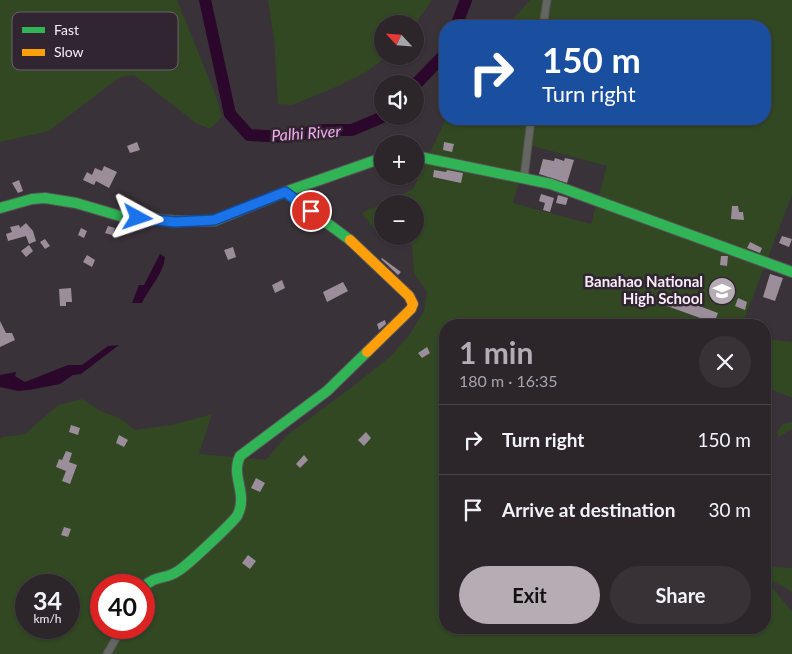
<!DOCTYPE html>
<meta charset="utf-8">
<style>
:root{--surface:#2c262b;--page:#383237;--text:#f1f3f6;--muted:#a6a5a9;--line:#484347;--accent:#b5acb4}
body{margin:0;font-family:Lato,sans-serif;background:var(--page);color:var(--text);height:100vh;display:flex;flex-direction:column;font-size:19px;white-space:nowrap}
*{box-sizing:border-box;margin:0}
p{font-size:16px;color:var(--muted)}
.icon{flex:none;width:28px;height:28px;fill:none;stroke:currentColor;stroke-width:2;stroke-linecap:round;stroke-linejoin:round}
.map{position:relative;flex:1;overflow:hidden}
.drawer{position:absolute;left:439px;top:319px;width:332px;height:315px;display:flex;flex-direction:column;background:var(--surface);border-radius:20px;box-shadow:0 1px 4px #0004,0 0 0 1px var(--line)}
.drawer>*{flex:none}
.hud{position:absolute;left:439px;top:20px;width:332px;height:105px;border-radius:20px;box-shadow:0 1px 4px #0004,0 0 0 1px var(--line);background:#1a4fa0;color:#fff;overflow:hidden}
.needle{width:32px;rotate:296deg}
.buttons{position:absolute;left:374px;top:15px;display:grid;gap:10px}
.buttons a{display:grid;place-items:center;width:50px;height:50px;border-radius:50%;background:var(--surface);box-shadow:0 1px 4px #0004,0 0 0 1px var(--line);font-size:25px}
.speed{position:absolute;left:15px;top:574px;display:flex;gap:10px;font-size:25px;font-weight:700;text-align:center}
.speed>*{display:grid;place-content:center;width:65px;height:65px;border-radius:50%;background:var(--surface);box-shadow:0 1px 4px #0004,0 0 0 1px var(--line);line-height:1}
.speed small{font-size:12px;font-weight:400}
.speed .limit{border:8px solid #d22;background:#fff;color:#111}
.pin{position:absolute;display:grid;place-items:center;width:42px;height:42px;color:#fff;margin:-21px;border:2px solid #fff;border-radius:50%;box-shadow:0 1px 5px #0007}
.me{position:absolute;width:55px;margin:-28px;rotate:95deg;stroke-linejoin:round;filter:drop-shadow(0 0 4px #0008)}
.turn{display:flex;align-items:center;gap:18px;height:105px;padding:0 20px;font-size:22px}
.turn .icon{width:65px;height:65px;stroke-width:2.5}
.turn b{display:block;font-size:35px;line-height:42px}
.round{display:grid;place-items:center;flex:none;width:52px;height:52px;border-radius:26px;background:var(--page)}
.summary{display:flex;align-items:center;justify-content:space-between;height:85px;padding:0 20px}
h1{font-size:30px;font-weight:700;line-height:38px;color:var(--accent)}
.primary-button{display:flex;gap:10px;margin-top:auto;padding:10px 20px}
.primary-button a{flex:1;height:58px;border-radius:30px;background:var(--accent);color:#111;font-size:20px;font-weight:700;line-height:58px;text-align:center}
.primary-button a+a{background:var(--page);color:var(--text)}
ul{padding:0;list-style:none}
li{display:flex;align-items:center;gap:15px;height:70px;padding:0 20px;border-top:1px solid var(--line)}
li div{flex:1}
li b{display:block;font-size:19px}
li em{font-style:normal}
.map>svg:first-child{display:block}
.green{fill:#314823;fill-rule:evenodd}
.water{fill:#2c072c}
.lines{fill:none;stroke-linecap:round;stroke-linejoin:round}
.river{stroke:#2c072c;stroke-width:12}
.building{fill:#9b8e9a}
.street-casing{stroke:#575156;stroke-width:9}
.fast-casing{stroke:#575156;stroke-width:12}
.slow-casing{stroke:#575156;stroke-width:12}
.street{stroke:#646761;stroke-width:7}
.fast{stroke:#30b455;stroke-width:10}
.slow{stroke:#ff9f0a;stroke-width:10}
.route-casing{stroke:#114b97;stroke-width:12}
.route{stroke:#1a73e8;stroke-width:9}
.labels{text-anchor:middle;stroke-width:5;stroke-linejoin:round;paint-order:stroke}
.poi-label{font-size:15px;font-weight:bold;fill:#f7edf6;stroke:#322532;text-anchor:end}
.water-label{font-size:16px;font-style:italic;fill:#f2adee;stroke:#322532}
.key{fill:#322532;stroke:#6d616d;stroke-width:1}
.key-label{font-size:14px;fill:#f7edf6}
</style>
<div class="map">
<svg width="792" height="654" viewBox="0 0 792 654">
<rect width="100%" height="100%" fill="#3a3239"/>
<!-- green -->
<path class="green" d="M0 0H177L216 96 222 117 210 129 196 123 134 75 120 77 49 131 0 142Z
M268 0H432L415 24H382V56H388L366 72 336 87 292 105 278 104 274 39Z
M530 0H792V195L742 325H445V628H765V578L771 567 792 568V592L773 581 772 587 792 612V654H0V439L3 437 25 434 58 405 82 399 99 410 121 419 135 430 172 425 212 414 199 454 266 460 286 436 352 387 391 356 410 334 424 311 427 291 414 274 412 245 382 240 362 213 413 189 446 119H765V26H507ZM529 145 607 166 591 224 513 203ZM382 204H415V236H382ZM26 585H69V628H26ZM101 585H144V628H101Z
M765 339 792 342V398L773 390 765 374Z
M765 411C770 424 771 434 765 446Z
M792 422V429L779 437 777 432 783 424Z"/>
<!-- water -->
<path class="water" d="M160 254 165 257C163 275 149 288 142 303H132L139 285H144Z
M119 345 81 374 73 375 60 384 29 390 18 391 0 387V375L16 372 15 376 25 382 68 365H82L108 346Z"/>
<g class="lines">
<!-- river -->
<path class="river" d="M205 0 230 114 249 135 287 137 321 130H352L385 116
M456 26 466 0
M415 85 445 54"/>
</g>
<!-- building -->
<path class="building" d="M137 142 140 150 130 153 127 146Z
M444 142 454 144 452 152 443 150Z
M555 158 564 161 565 158 574 160 567 183 539 174 543 159 554 161Z
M104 166 117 172 109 188 96 181 94 185 83 180 87 172 92 175 95 168 102 171Z
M434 170 446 172 447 170 463 173 461 183 433 177Z
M19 180 23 191 18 193 12 183Z
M541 194 554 198 550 212 543 210 545 203 539 201Z
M558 195 568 198 566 205 556 203Z
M732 206H738L739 212H743L744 220 731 219Z
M26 223 33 231 36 241 29 244 26 236 8 241 6 234 12 232 10 227 19 225 20 228Z
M108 226 115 228 112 235 105 233Z
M81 228 87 231 84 238 78 235Z
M782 236 792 239 789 247 779 243Z
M45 239 50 246 45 249 40 242Z
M750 242 762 248 760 253 747 248Z
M29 245 33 251 26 257 21 251Z
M233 247 236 257 228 260 224 250Z
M87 255 95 260 92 267 83 262Z
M721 256H728L727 266 720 265Z
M382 258 401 272 398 275 381 259Z
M770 274 783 278 775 301 763 297Z
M282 280 285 288 275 293 272 285Z
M343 282 348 291 327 302 323 292Z
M71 288 72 302H66V306H60L59 289Z
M670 295 718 313 714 323 667 306Z
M738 298 747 302 745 310 735 306Z
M385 320 386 324 379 330 377 324Z
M0 321 6 333H12L15 340 0 347Z
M427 347 430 353 422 358 418 353Z
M71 425 80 428 78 435 69 432Z
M366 432 371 438 364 446 358 440Z
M119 435 128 440 124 447 116 443Z
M66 451 72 453 69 462 77 465 70 484 62 481 66 471 56 467 59 459 62 460Z
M304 455 308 460 300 468 296 464Z
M256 478 265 483 260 492 251 488Z
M64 527 71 529 68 537 61 535Z
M248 555 256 561 250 569 242 563Z"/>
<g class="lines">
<!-- street casing -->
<g class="street-casing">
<path id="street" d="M543 26 547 0
M524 178 531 119
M107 654 122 628"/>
</g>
<!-- fast casing -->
<g class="fast-casing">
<path id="fast" d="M415 156 551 184 792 272
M285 192 350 240
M0 208 32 199 45 198 76 203 120 216 175 221H214L285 192 382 158
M144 587C156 574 166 580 178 571 187 566 232 523 237 516 249 494 230 477 240 456L327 391 367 352"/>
</g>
<!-- slow casing -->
<g class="slow-casing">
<path id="slow" d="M350 240 409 296 413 304 411 309 367 352"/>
</g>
<!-- street -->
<use href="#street" class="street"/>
<!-- fast -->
<use href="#fast" class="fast"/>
<!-- slow -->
<use href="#slow" class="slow"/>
</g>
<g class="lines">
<!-- route casing -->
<g class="route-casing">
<path id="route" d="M138 218 175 222 214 220 285 192 311 211"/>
</g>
<!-- route -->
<use href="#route" class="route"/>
</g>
<!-- icons -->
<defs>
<g id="school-disc" transform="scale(1.4375)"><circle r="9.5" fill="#b5acb4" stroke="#322532"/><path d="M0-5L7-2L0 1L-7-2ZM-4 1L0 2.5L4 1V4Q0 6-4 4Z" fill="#fff"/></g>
</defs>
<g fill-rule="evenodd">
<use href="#school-disc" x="722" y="291"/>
</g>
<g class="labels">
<!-- poi labels -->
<g class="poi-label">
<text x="703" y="287">Banahao National<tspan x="703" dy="17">High School</tspan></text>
</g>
<!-- water labels -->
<g class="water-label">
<text transform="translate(306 133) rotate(-4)" y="6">Palhi River</text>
</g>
</g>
<!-- legend -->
<rect x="12" y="12" width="166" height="58" rx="8" class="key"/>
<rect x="22" y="27" width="23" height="6" fill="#30b455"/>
<rect x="22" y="49" width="23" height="7" fill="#ff9f0a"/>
<g class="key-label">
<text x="54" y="35">Fast</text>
<text x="54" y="57">Slow</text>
</g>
</svg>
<div class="buttons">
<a><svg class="needle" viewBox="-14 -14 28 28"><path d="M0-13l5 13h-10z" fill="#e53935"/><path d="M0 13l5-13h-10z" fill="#a6a5a9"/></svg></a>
<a><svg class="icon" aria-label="sound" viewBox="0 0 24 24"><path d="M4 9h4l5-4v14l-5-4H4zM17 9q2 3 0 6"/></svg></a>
<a>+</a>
<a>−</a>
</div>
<div class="speed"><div>34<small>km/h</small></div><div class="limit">40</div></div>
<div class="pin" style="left:311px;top:211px;background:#d93025"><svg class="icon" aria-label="arrive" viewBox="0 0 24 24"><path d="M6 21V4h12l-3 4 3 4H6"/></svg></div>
<svg class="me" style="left:138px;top:218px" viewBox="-20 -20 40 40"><path d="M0-17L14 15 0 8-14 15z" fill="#1a73e8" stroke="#fff" stroke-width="4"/></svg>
<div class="hud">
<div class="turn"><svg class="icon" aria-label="right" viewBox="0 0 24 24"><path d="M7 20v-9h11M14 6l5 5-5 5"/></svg><div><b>150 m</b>Turn right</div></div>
</div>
<section class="drawer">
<div class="summary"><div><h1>1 min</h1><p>180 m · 16:35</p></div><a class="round"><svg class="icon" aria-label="close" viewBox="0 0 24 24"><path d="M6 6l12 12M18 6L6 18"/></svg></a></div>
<ul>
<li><svg class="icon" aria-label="right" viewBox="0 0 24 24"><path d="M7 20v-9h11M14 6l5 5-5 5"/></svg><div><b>Turn right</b></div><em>150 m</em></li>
<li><svg class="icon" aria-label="arrive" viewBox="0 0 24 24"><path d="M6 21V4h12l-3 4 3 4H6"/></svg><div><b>Arrive at destination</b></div><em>30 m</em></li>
</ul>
<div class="primary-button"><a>Exit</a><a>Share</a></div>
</section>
</div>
